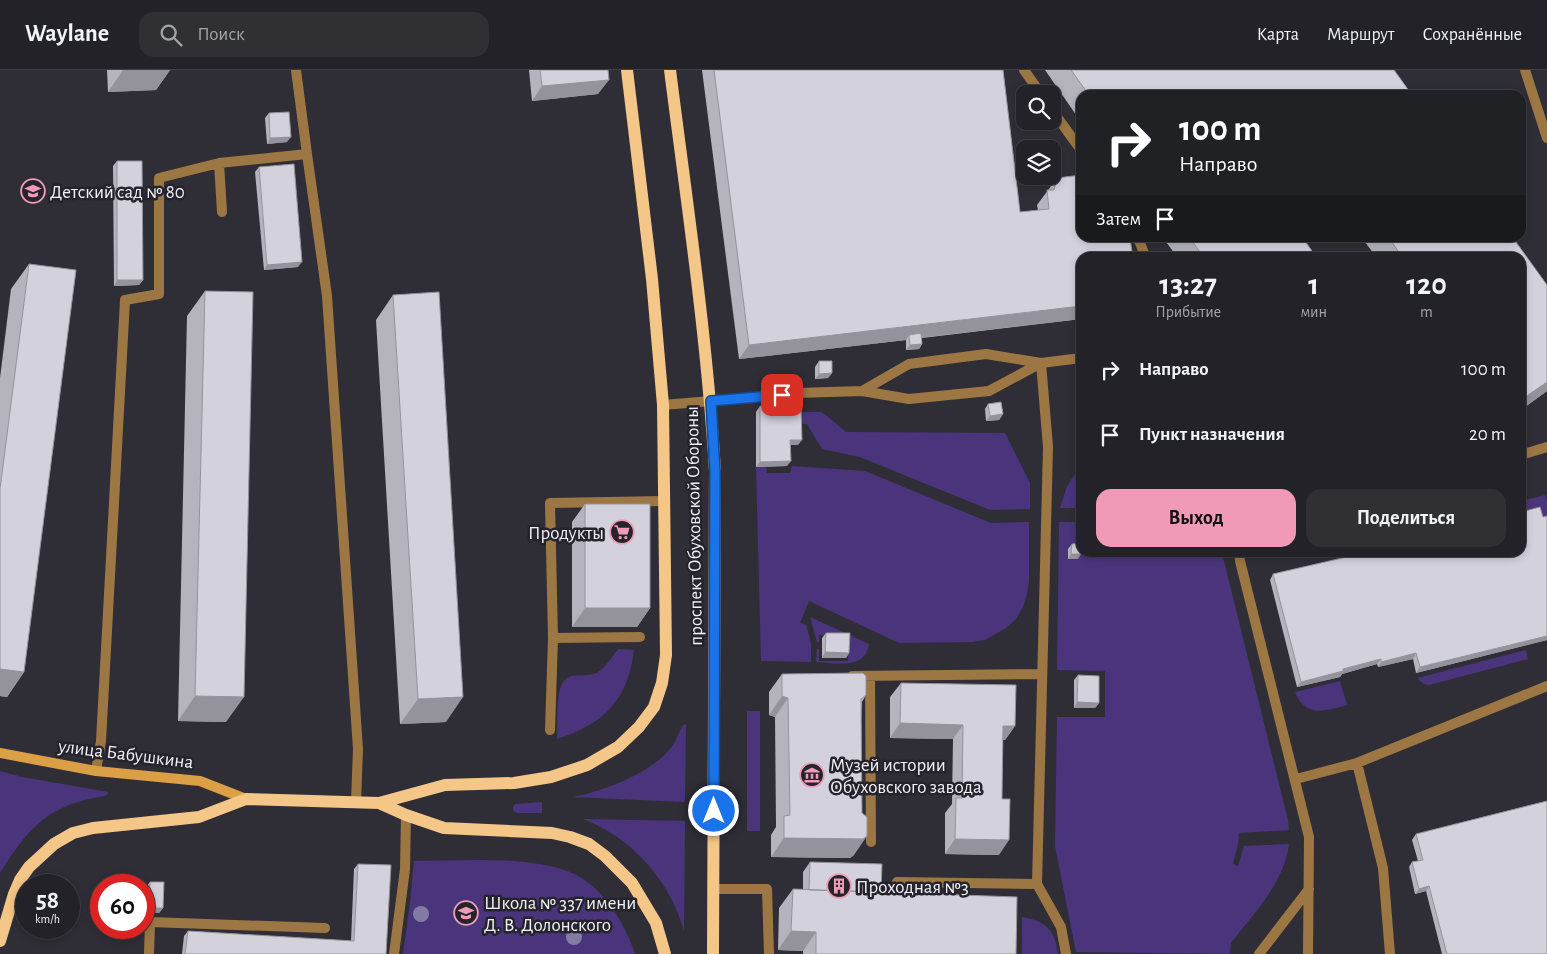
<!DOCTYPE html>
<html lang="ru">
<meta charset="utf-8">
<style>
:root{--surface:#232228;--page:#2f2f34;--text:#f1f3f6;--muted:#a3a4a8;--line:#403f45;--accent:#f09ab7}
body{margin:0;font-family:"Alegreya Sans",sans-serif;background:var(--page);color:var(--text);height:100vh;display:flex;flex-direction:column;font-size:19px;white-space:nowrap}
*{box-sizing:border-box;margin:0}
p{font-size:16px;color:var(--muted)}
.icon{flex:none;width:28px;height:28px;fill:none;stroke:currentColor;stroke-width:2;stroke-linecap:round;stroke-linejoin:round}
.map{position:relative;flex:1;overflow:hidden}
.sheet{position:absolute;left:1076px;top:182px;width:450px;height:305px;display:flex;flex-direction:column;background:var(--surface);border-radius:15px;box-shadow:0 2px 8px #0003,0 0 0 1px var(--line)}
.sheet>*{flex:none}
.top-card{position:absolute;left:1076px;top:20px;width:450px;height:152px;border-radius:15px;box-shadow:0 2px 8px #0003,0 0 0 1px var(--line);background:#202124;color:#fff;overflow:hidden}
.controls{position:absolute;left:1016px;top:15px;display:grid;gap:10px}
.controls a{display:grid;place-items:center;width:45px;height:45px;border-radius:10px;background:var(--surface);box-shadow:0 2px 8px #0003,0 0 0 1px var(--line);font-size:25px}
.speed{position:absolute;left:15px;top:804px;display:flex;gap:10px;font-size:25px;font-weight:700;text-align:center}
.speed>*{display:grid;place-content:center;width:65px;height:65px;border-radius:50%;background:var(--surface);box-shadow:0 2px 8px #0003,0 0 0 1px var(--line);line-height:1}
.speed small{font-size:12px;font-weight:400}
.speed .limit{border:8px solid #d22;background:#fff;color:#111}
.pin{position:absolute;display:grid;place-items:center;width:42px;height:42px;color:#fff;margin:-21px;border-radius:10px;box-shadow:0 2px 8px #0006}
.me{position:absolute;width:55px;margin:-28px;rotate:0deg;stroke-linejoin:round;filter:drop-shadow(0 0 4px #0008)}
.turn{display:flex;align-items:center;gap:18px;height:105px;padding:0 20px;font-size:22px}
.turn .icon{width:65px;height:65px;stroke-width:2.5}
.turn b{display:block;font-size:35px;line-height:42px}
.then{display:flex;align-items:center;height:48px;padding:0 20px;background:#0003;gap:10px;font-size:19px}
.eta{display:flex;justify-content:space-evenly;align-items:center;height:85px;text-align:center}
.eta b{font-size:30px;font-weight:700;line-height:35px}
.action{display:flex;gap:10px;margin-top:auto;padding:10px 20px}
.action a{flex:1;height:58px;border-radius:15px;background:var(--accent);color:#111;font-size:20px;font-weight:700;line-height:58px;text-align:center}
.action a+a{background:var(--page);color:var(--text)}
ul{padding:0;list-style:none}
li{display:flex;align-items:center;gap:15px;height:65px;padding:0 20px}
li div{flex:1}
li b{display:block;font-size:19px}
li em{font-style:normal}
header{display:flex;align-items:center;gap:30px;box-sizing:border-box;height:70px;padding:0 25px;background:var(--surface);border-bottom:1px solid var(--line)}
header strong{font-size:24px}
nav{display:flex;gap:28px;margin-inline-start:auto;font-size:18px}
.search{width:350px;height:45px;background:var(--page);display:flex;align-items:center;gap:12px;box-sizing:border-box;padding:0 18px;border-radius:15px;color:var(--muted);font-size:19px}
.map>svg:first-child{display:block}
.green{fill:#4a357d}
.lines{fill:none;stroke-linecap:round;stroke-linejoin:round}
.lane{stroke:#9d7743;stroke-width:10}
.street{stroke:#9d7743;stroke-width:10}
.secondary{stroke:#db9f45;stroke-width:10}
.primary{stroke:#f4c687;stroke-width:12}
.tree{fill:#837ba3}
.wall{fill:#b5b4bd}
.shaded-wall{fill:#94929a}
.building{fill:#d3d1dc;stroke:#94929a}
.route-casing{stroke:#114b97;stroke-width:12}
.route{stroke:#1a73e8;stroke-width:9}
.labels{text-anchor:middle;stroke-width:5;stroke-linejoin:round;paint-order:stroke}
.poi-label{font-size:19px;fill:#f1f0f5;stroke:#25242c;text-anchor:start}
.street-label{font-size:19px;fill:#f1f0f5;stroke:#25242c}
</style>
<header>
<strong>Waylane</strong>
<div class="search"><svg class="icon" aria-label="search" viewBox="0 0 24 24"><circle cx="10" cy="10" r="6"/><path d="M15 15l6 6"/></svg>Поиск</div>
<nav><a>Карта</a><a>Маршрут</a><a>Сохранённые</a></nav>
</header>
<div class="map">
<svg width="1547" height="884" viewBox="0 0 1547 884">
<rect width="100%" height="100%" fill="#2f2e36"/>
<!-- green -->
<path class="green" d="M800 342H822L846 362 1005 363 1030 413V439L990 440 860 387 822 379 807 354H799Z
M1081 395V438H1060L1067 416Z
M792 396 865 401 991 453 1029 452V511L1027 524 1023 537 1016 549 1006 558 985 570 972 572 899 573 809 531 800 553 806 555 811 573V592L761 591 756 397H766L767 403H790Z
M1545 425 1547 430V447L1542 448 1539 437 1521 441V431Z
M1059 452H1081V482L1222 483 1288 750 1289 760 1239 763 1238 774 1233 794 1238 796 1244 776 1289 774C1284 813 1254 843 1231 873L1230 884 1076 882 1055 776 1057 647H1105V601L1057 600Z
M810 547 869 574C865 600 837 593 816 592L817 579H819V591H848L849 567 819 565V572H817Z
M618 579 634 580C628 630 604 654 557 669 558 656 555 621 564 611 571 602 584 607 594 604 603 601 612 587 618 579Z
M1526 580 1528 589 1429 615 1424 614 1417 608Z
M1340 611 1347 635C1325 641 1306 648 1295 622Z
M747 641H760V761H747Z
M684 654 686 655 685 729 684 732 573 727C604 721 655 702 673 675 678 668 679 660 684 654Z
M0 701 22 707 108 722V724L105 726C49 734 29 757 0 803Z
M542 732V743H517L513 741V737L515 734Z
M583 749 685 751 684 861C670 810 632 768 583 749Z
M414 791C462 791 525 785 570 802 602 815 625 853 635 884H403L410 833Z
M1022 847C1046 851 1055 860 1058 884H1022Z"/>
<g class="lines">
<!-- lane -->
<path class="lane" d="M1024 0 1041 24
M1525 0 1547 68
M1052 40 1081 80
M307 84 327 226 358 679 356 732
M219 93 222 142
M1138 168 1146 188
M1041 293 1048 377 1037 814 1061 857 1066 884
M862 321 909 294 986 284 1041 293 1081 288
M711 331 797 323 862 321 909 329 989 321 1041 293
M1521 385 1547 377
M1239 482 1240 491 1309 767 1308 884
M553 568 550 433 665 431
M852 606 1042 604
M870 606 871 772
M550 660 553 568 640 567
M1357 693 1383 798 1390 884
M96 701 101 671 125 230 159 224V108L219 93 307 84 296 0
M1296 709 1357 693 1547 616
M897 812 1037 814
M714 819H767L769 884
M149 884 150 852 325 858
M394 884 405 799 406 745
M1259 884 1309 819"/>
<!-- street -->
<path class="street" d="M663 335 711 331"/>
<!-- secondary -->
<path class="secondary" d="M0 683 96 701 200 711 246 729"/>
<!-- primary -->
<path class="primary" d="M670 0C687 134 707 267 715 401L713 884
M379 733 406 745 444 758 552 763 570 767 589 774 605 786 632 813 656 853 665 884
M0 871 14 824 20 810 29 797 54 774 73 763 93 758 199 747 246 729 379 733 445 715 514 713 551 707 587 695 618 677 639 657 654 637 662 613 666 585 663 335 652 209 627 0"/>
</g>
<!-- trees -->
<g class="tree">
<circle cx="421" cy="844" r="8"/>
<circle cx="574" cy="867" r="8"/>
</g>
<!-- wall -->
<path class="wall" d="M107 0H170L156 20 108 22Z
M529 0H608L598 24 532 31Z
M702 0H1003L1020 142 1038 140 1037 135 1057 108 1081 188V249L922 268V274L919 279 906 280V270L739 289Z
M1045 0H1394L1412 25H1081V52Z
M269 43 287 72 267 74 265 48Z
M117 91 143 210 139 215 114 216 113 96Z
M259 97 298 197 264 200 255 102Z
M1163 168H1304H1303L1314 184 1312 188H1178Z
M1362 168H1513L1547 215V321L1521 340V188H1377Z
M29 194 24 602 7 627 0 626V308L11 219Z
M205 221 226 652 178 651 187 246Z
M393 225 446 652 400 654 376 250Z
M819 291 832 303 828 308 815 309V297Z
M988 334 1003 344 999 350 986 351 985 339Z
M760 336 798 375H791L787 396 756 397V342Z
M585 434 650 538 637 557H572V452Z
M1547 446V570L1416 603 1413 589 1378 597 1377 594 1342 604 1340 607 1297 617 1270 510 1273 504 1363 484V482H1521L1543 447Z
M1072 474 1078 489H1068V479Z
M826 563 849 583 846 588H822V568Z
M782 604 866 625 862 632 854 785 850 788 771 787V765L776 757 775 647 769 645V622Z
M1078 605 1099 633 1095 638H1074V610Z
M901 613 1015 656 1005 670H1003L999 785 945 784V743L952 734 953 669 890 668V627Z
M1416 764 1547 884H1442L1426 821 1415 824 1409 797 1412 792 1418 791 1412 770Z
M810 792 881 822 1016 884H803V881L778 880 779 838 793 819 803 820V802Z
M358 794 386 884H182L184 866 188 861 351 871 354 799Z
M150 812 163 838 159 843H145L146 817Z"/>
<!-- shaded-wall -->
<path class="shaded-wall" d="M123 0H170L156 20 108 22Z
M609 10 598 24 532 31 542 16Z
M291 67 287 72 267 74 270 68Z
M302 192 298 197 264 200 267 195Z
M117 210H143L139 215 114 216Z
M1081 236V249L910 269 909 265 906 270 739 289 749 275Z
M922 274 919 279 906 280 910 275Z
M832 303 828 308 815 309 819 304Z
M1547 312V321L1521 340V330Z
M1003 344 999 350 986 351 990 346Z
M790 370H802L798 375H787Z
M791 391 787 396 756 397 760 392Z
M1071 484H1081L1078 489H1068Z
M585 538H650L637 557H572Z
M1547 566V570L1416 603 1420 597Z
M825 582 849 583 846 588H822Z
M1416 583 1413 589 1378 597 1381 592Z
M1381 589 1377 594 1342 604 1340 607 1297 617 1301 612 1343 599Z
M0 599 24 602 7 627 0 626Z
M195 626 244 627 226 652 178 651Z
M782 626 788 628 775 647 769 645Z
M463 627 446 652 400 654 418 629Z
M1077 632 1099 633 1095 638H1074Z
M900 653 963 655 953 669 890 668Z
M1003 656H1015L1005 670H993Z
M867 766 854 785 850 788 771 787 784 768Z
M955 769 1009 770 999 785 945 784Z
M1429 816 1426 821 1415 824 1419 819Z
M149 838H163L159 843H145Z
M791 861 816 862 803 881 778 880Z"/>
<!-- building -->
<path class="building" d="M540 0H608L609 10 542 16Z
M714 0H1003L1020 142 1049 139 1047 120H1054L1057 108 1081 105V168H1130L1133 188H1081V236L749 275Z
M1071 0H1394L1412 25H1089Z
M289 42 291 67 270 68 269 43Z
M117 91H142L143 210H117Z
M294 94 302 192 267 195 259 97Z
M1190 168H1303L1314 184 1309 188H1204Z
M1389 168H1513L1547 215V312L1521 330V188H1403Z
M29 194 76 200 24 602 0 599V419Z
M205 221 253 222 244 627 195 626Z
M439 222 463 627 418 629 393 225Z
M921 263 922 274 910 275 909 265Z
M819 291H832V303L819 304Z
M1001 332 1003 344 990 346 988 334Z
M760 336H801L802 370H790L791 391 760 392Z
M585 434H650V538H585Z
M1540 437 1543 447 1547 446V566L1420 597 1416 583 1381 592V589L1343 599V601L1301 612 1273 504 1364 483V482H1521V442Z
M1081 473V484H1071L1072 474Z
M826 563H850L849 583 825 582Z
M863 603 866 606V625L861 629 862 743 867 747V766L863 769 784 768V746L790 745 788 628 782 626V604Z
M1078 605 1099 606V633L1077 632Z
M901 613 1016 615 1015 656H1003L1002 729H1010L1009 770 955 769 956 728H962L963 655 900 653Z
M1547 731V884H1447L1429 816 1419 819 1412 792 1423 790 1416 764Z
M810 792 882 794 881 822 809 820Z
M358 794 391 795 386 884H185L188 861 354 871Z
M150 812H164L163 838H149Z
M793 819 1017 827 1016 884H816V862L791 861Z"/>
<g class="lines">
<!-- route casing -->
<g class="route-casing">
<path id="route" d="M714 741 715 402 711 331 782 325"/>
</g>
<!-- route -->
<use href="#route" class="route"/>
</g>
<!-- icons -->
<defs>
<g id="school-ring" transform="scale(1.25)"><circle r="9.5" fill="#25242c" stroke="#f09ab7" stroke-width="1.5"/><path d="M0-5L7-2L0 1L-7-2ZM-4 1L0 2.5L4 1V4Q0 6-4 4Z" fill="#f09ab7"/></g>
<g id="supermarket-ring" transform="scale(1.25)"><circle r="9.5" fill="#25242c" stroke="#f09ab7" stroke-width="1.5"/><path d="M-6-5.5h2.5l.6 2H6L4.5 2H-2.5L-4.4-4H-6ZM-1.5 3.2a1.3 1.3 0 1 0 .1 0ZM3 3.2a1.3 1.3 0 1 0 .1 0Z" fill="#f09ab7"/></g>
<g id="museum-ring" transform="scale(1.25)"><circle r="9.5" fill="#25242c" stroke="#f09ab7" stroke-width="1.5"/><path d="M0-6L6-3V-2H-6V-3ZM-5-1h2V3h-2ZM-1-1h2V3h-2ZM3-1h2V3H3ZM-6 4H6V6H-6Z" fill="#f09ab7"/></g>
<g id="building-ring" transform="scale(1.25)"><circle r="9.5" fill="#25242c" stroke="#f09ab7" stroke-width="1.5"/><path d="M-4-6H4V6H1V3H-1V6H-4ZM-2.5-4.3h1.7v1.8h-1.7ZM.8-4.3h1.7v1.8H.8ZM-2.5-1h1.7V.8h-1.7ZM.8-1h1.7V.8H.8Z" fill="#f09ab7"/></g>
</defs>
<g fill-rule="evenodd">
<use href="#school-ring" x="33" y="121"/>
<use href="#supermarket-ring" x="622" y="462"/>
<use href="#museum-ring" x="812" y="705"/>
<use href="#building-ring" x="839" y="816"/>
<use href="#school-ring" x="466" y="843"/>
</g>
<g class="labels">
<!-- poi labels -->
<g class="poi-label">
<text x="50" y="128">Детский сад № 80</text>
<text x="604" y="469" text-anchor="end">Продукты</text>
<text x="830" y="701">Музей истории<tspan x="830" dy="22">Обуховского завода</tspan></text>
<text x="856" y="823">Проходная №3</text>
<text x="484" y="839">Школа № 337 имени<tspan x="484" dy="22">Д. В. Долонского</tspan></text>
</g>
<!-- street labels -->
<g class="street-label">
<text transform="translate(693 456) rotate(-91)" y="7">проспект Обуховской Обороны</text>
<text transform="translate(126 683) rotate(7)" y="7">улица Бабушкина</text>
</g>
</g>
</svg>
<div class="controls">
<a><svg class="icon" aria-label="search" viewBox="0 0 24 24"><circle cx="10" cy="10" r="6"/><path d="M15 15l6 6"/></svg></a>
<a><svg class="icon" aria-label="layers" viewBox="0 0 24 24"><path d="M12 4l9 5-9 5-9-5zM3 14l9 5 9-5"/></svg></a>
</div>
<div class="speed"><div>58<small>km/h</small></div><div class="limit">60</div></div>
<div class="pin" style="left:782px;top:325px;background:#d93025"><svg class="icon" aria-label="arrive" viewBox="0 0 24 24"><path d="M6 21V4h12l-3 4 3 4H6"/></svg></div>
<svg class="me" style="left:714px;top:741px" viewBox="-20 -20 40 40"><circle r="17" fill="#1a73e8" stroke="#fff" stroke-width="3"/><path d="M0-11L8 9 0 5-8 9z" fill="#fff"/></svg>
<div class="top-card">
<div class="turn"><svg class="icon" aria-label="right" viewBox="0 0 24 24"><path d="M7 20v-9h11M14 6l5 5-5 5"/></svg><div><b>100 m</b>Направо</div></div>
<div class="then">Затем<svg class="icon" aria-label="arrive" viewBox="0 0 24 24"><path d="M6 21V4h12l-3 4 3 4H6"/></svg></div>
</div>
<section class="sheet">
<div class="eta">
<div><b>13:27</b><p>Прибытие</p></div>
<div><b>1</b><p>мин</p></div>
<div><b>120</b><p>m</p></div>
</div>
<ul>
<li><svg class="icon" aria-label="right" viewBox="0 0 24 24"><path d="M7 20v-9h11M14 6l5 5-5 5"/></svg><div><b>Направо</b></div><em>100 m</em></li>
<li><svg class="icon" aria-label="arrive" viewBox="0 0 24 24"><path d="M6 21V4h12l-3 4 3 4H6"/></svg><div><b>Пункт назначения</b></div><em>20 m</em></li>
</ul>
<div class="action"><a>Выход</a><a>Поделиться</a></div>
</section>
</div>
